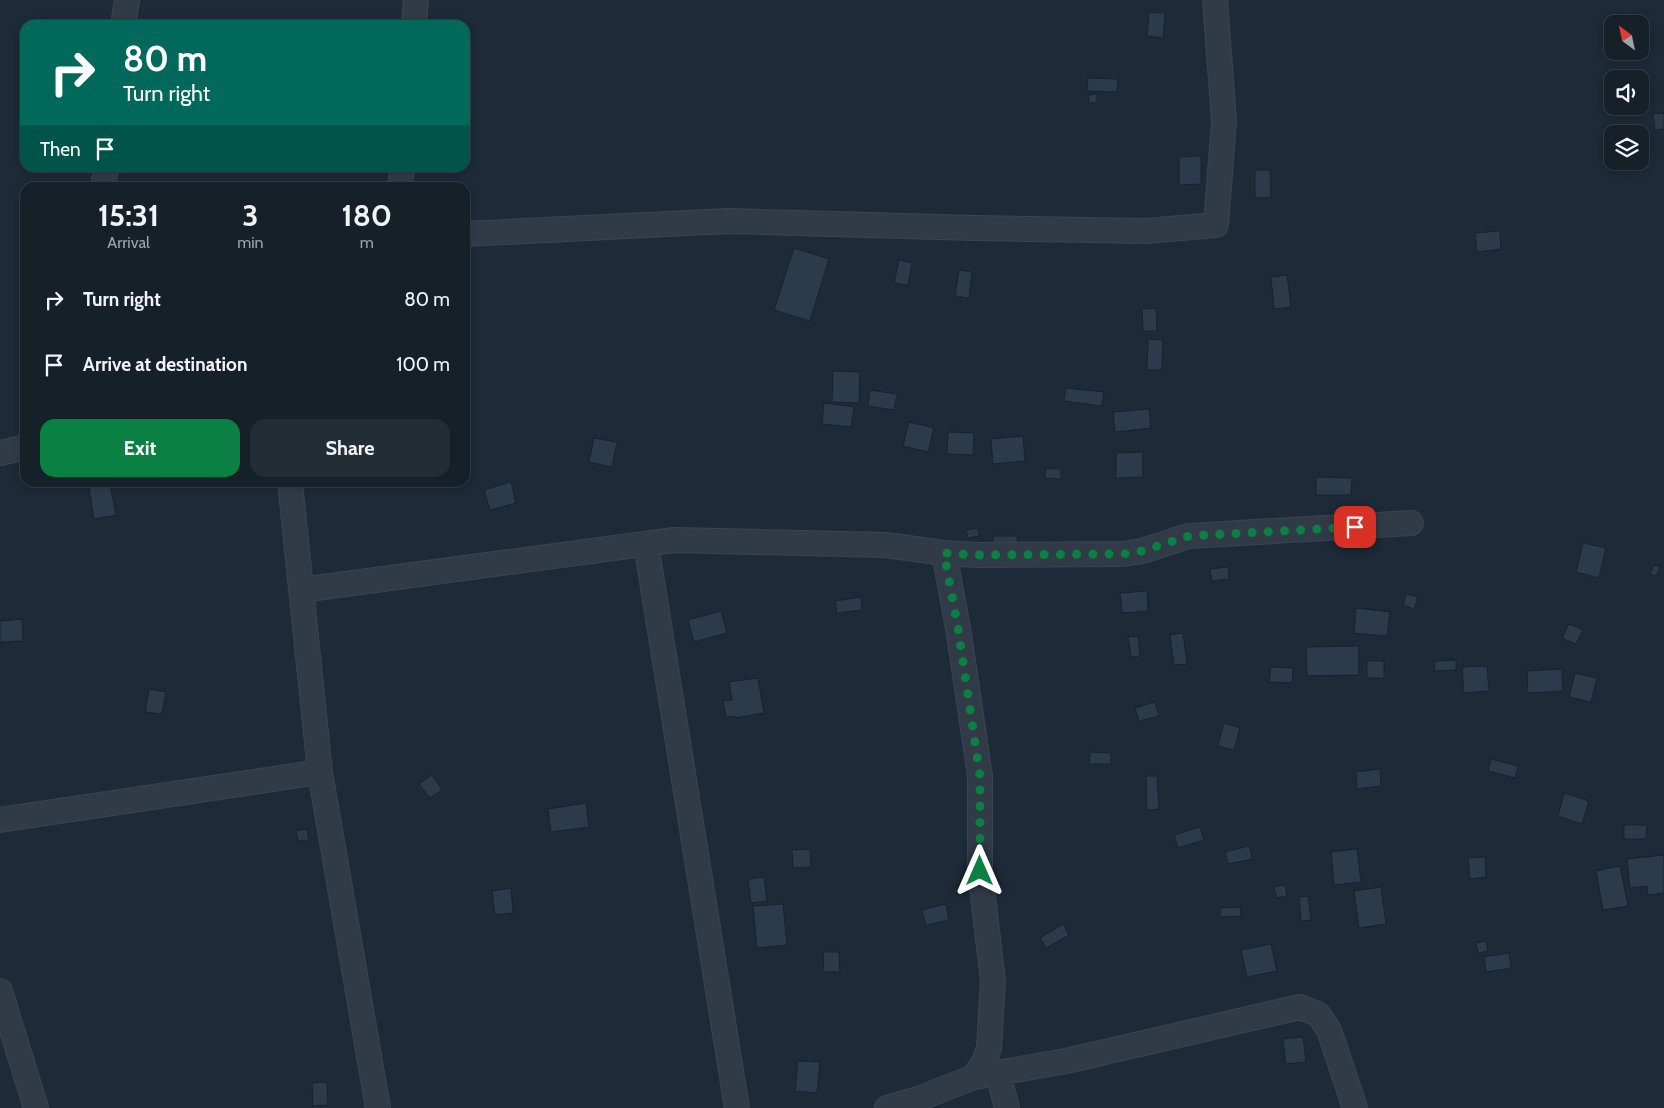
<!DOCTYPE html>
<style>
:root{--surface:#162029;--page:#232d35;--text:#f1f3f6;--muted:#9ea3a8;--line:#353e46;--accent:#0b8043}
body{margin:0;font-family:Cabin,sans-serif;background:var(--page);color:var(--text);height:100vh;display:flex;flex-direction:column;font-size:19px;white-space:nowrap}
*{box-sizing:border-box;margin:0}
p{font-size:16px;color:var(--muted)}
.icon{flex:none;width:28px;height:28px;fill:none;stroke:currentColor;stroke-width:2;stroke-linecap:round;stroke-linejoin:round}
.map{position:relative;flex:1;overflow:hidden}
.panel{position:absolute;left:20px;top:182px;width:450px;height:305px;display:flex;flex-direction:column;background:var(--surface);border-radius:15px;box-shadow:0 2px 8px #0003,0 0 0 1px var(--line)}
.panel>*{flex:none}
.banner{position:absolute;left:20px;top:20px;width:450px;height:152px;border-radius:15px;box-shadow:0 2px 8px #0003,0 0 0 1px var(--line);background:#00695c;color:#fff;overflow:hidden}
.needle{width:32px;rotate:327deg}
.buttons{position:absolute;left:1604px;top:15px;display:grid;gap:10px}
.buttons a{display:grid;place-items:center;width:45px;height:45px;border-radius:10px;background:var(--surface);box-shadow:0 2px 8px #0003,0 0 0 1px var(--line);font-size:25px}
.pin{position:absolute;display:grid;place-items:center;width:42px;height:42px;color:#fff;margin:-21px;border-radius:10px;box-shadow:0 2px 8px #0006}
.me{position:absolute;width:55px;margin:-28px;rotate:0deg;stroke-linejoin:round;filter:drop-shadow(0 0 4px #0008)}
.turn{display:flex;align-items:center;gap:18px;height:105px;padding:0 20px;font-size:22px}
.turn .icon{width:65px;height:65px;stroke-width:2.5}
.turn b{display:block;font-size:35px;line-height:42px}
.then{display:flex;align-items:center;height:48px;padding:0 20px;background:#0003;gap:10px;font-size:19px}
.eta{display:flex;justify-content:space-evenly;align-items:center;height:85px;text-align:center}
.eta b{font-size:30px;font-weight:800;line-height:35px}
.action{display:flex;gap:10px;margin-top:auto;padding:10px 20px}
.action a{flex:1;height:58px;border-radius:15px;background:var(--accent);color:#fff;font-size:20px;font-weight:800;line-height:58px;text-align:center}
.action a+a{background:var(--page);color:var(--text)}
ul{padding:0;list-style:none}
li{display:flex;align-items:center;gap:15px;height:65px;padding:0 20px}
li div{flex:1}
li b{display:block;font-size:19px}
li em{font-style:normal}
.map>svg:first-child{display:block}
.building{fill:#2c3b4c;stroke:#19222e}
.lines{fill:none;stroke-linecap:round;stroke-linejoin:round}
.street-casing{stroke:#3a4451;stroke-width:26}
.street{stroke:#313b48;stroke-width:24}
.route{stroke:#0b8043;stroke-width:9;stroke-dasharray:0 16.2}
</style>
<div class="map">
<svg width="1664" height="1108" viewBox="0 0 1664 1108">
<rect width="100%" height="100%" fill="#1d2a37"/>
<!-- building -->
<path class="building" d="M1149 12 1165 13 1163 38 1147 36Z
M1088 78 1118 79 1117 92 1087 91Z
M1097 94V103H1089L1088 95Z
M1664 113V129L1655 130 1653 114Z
M1201 156V184L1179 185V157Z
M1255 170H1270L1271 197 1255 198Z
M1500 231 1501 249 1477 252 1475 233Z
M794 248 829 259 810 321 774 310Z
M899 260 912 263 908 285 894 283Z
M959 270 972 272 969 298 955 296Z
M1287 275 1291 307 1274 309 1271 277Z
M1156 308 1157 331H1143L1142 309Z
M1148 339 1163 340 1162 370H1147Z
M833 371 860 372 859 403 832 402Z
M1066 388 1104 392 1102 406 1064 401Z
M870 390 897 394 894 410 868 406Z
M824 403 854 407 851 427 822 424Z
M1149 409 1151 428 1115 432 1113 412Z
M909 422 934 428 928 452 903 446Z
M948 432 974 433 973 455 947 454Z
M1023 436 1025 461 993 464 991 439Z
M594 438 617 442 612 467 589 462Z
M1143 452V477L1116 478V453Z
M1046 468 1061 469V479L1045 478Z
M1316 477 1352 478 1351 495H1316Z
M511 482 516 503 490 510 484 490Z
M110 484 116 515 94 519 89 488Z
M978 528 979 536 968 538 966 530Z
M993 536H1017L1018 550 993 551Z
M1583 543 1606 548 1599 578 1576 572Z
M1654 565 1660 567 1656 576 1650 574Z
M1228 567 1229 579 1212 581 1210 569Z
M1147 591 1148 611 1122 613 1120 593Z
M1406 594 1418 597 1414 609 1403 605Z
M861 597 862 610 837 613 835 601Z
M1356 608 1390 612 1387 636 1354 633Z
M721 611 727 633 694 642 688 620Z
M22 619 23 641 0 642V621Z
M1569 624 1583 630 1576 644 1562 638Z
M1183 633 1187 664 1174 665 1170 635Z
M1138 636 1140 656 1131 657 1128 637Z
M1359 646V675L1307 676 1306 647Z
M1456 660V670L1434 671 1435 661Z
M1367 661H1384V678H1367Z
M1487 666 1489 691 1464 693 1462 667Z
M1271 667 1293 668 1292 683 1269 682Z
M1562 669 1563 691 1528 693 1527 671Z
M1575 673 1597 678 1591 702 1569 697Z
M758 678 764 713 735 718V716L726 717 723 701 732 700 729 682Z
M149 689 166 692 162 714 145 712Z
M1155 702 1159 716 1139 721 1135 708Z
M1224 723 1240 728 1234 750 1218 746Z
M1090 752 1111 753V764H1089Z
M1491 759 1518 766 1515 778 1488 771Z
M1380 769 1381 786 1357 789 1356 772Z
M432 775 442 790 430 798 419 784Z
M1146 776H1157L1159 809 1147 810Z
M1564 793 1589 801 1582 824 1558 816Z
M586 803 589 827 551 832 548 809Z
M1624 825H1647L1646 839H1624Z
M1200 827 1204 840 1178 848 1174 835Z
M307 829 309 840 298 841 296 831Z
M1249 846 1252 859 1228 864 1225 852Z
M810 849 811 867 793 868 792 850Z
M1357 849 1361 882 1334 885 1331 852Z
M1664 855V893L1648 895 1647 886 1630 888 1627 859Z
M1485 857 1486 877 1470 879 1468 858Z
M1620 866 1628 906 1603 910 1596 871Z
M764 877 767 901 751 903 748 879Z
M1285 885 1287 896 1277 898 1274 887Z
M1381 887 1386 924 1359 928 1354 891Z
M511 888 513 913 495 915 492 891Z
M1308 896 1311 920 1301 921 1299 897Z
M783 904 787 945 757 948 753 906Z
M946 904 949 920 926 925 922 910Z
M1240 907 1241 916 1220 917V908Z
M1063 924 1069 935 1046 948 1040 938Z
M1486 941 1488 951 1478 953 1476 943Z
M1271 944 1277 971 1247 977 1241 950Z
M823 952H839L840 972H824Z
M1509 953 1511 968 1486 972 1484 957Z
M1303 1037 1306 1062 1286 1064 1283 1039Z
M798 1061 820 1062 817 1093 795 1091Z
M327 1082 328 1105 313 1106 312 1083Z"/>
<g class="lines">
<!-- street casing -->
<g class="street-casing">
<path id="street" d="M123 25 127 0
M414 25 416 0
M103 188 106 168
M400 188 402 168
M465 234 728 221 974 228 1146 231 1216 225 1224 121 1215 0
M0 453 25 447
M290 482 320 772 378 1108
M646 544 737 1108
M301 590 674 540 886 545 944 553 976 555 1123 554 1142 551 1189 536 1411 523
M0 820 320 772
M0 991 36 1108
M998 1073 1007 1108
M974 1077 1066 1061 1300 1007 1318 1014 1329 1030 1355 1108
M887 1108 918 1099 974 1077 984 1062 989 1048 993 981 980 871V776L958 628 944 553"/>
</g>
<!-- street -->
<use href="#street" class="street"/>
</g>
<g class="lines">
<!-- route -->
<path class="route" d="M980 871V776L958 628 944 553 976 555 1123 554 1142 551 1189 536 1355 527"/>
</g>
</svg>
<div class="buttons">
<a><svg class="needle" viewBox="-14 -14 28 28"><path d="M0-13l5 13h-10z" fill="#e53935"/><path d="M0 13l5-13h-10z" fill="#9ea3a8"/></svg></a>
<a><svg class="icon" aria-label="sound" viewBox="0 0 24 24"><path d="M4 9h4l5-4v14l-5-4H4zM17 9q2 3 0 6"/></svg></a>
<a><svg class="icon" aria-label="layers" viewBox="0 0 24 24"><path d="M12 4l9 5-9 5-9-5zM3 14l9 5 9-5"/></svg></a>
</div>
<div class="pin" style="left:1355px;top:527px;background:#d93025"><svg class="icon" aria-label="arrive" viewBox="0 0 24 24"><path d="M6 21V4h12l-3 4 3 4H6"/></svg></div>
<svg class="me" style="left:980px;top:871px" viewBox="-20 -20 40 40"><path d="M0-17L14 15 0 8-14 15z" fill="#0b8043" stroke="#fff" stroke-width="4"/></svg>
<div class="banner">
<div class="turn"><svg class="icon" aria-label="right" viewBox="0 0 24 24"><path d="M7 20v-9h11M14 6l5 5-5 5"/></svg><div><b>80 m</b>Turn right</div></div>
<div class="then">Then<svg class="icon" aria-label="arrive" viewBox="0 0 24 24"><path d="M6 21V4h12l-3 4 3 4H6"/></svg></div>
</div>
<section class="panel">
<div class="eta">
<div><b>15:31</b><p>Arrival</p></div>
<div><b>3</b><p>min</p></div>
<div><b>180</b><p>m</p></div>
</div>
<ul>
<li><svg class="icon" aria-label="right" viewBox="0 0 24 24"><path d="M7 20v-9h11M14 6l5 5-5 5"/></svg><div><b>Turn right</b></div><em>80 m</em></li>
<li><svg class="icon" aria-label="arrive" viewBox="0 0 24 24"><path d="M6 21V4h12l-3 4 3 4H6"/></svg><div><b>Arrive at destination</b></div><em>100 m</em></li>
</ul>
<div class="action"><a>Exit</a><a>Share</a></div>
</section>
</div>
